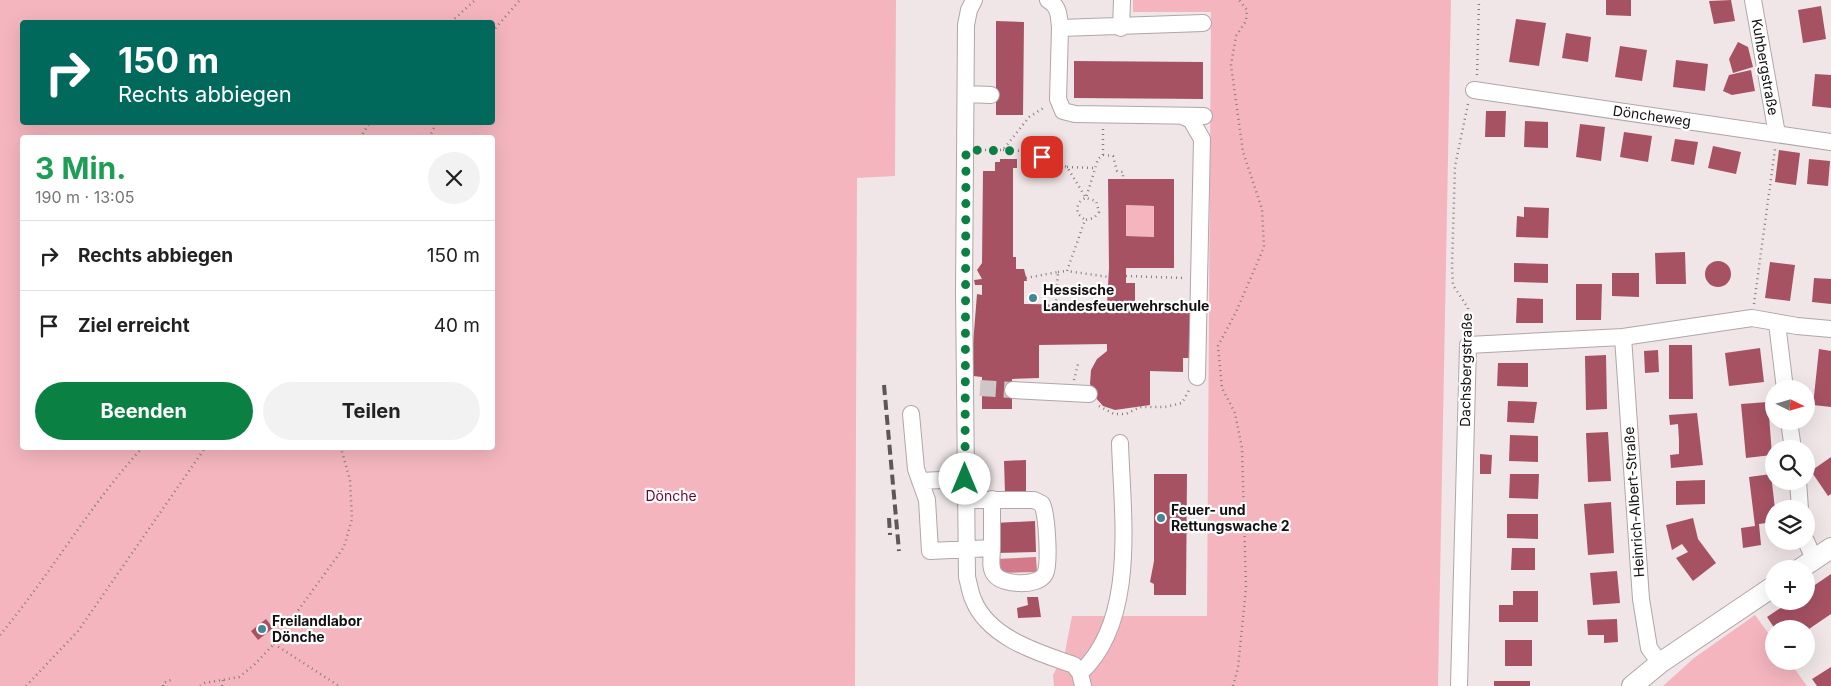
<!DOCTYPE html>
<html lang="de">
<meta charset="utf-8">
<style>
:root{--surface:#fff;--page:#f2f2f2;--text:#222;--muted:#767676;--line:#e0e0e0;--accent:#0b8043}
body{margin:0;font-family:Inter,sans-serif;background:var(--page);color:var(--text);height:100vh;display:flex;flex-direction:column;font-size:19px;white-space:nowrap}
*{box-sizing:border-box;margin:0}
p{font-size:16px;color:var(--muted)}
.icon{flex:none;width:28px;height:28px;fill:none;stroke:currentColor;stroke-width:2;stroke-linecap:round;stroke-linejoin:round}
.map{position:relative;flex:1;overflow:hidden}
.panel{position:absolute;left:20px;top:135px;width:475px;height:315px;display:flex;flex-direction:column;background:var(--surface);border-radius:5px;box-shadow:0 5px 20px #0002}
.panel>*{flex:none}
.banner{position:absolute;left:20px;top:20px;width:475px;height:105px;border-radius:5px;box-shadow:0 5px 20px #0002;background:#00695c;color:#fff;overflow:hidden}
.needle{width:32px;rotate:95deg}
.controls{position:absolute;left:1765px;top:380px;display:grid;gap:10px}
.controls a{display:grid;place-items:center;width:50px;height:50px;border-radius:50%;background:var(--surface);box-shadow:0 5px 20px #0002;font-size:25px}
.pin{position:absolute;display:grid;place-items:center;width:42px;height:42px;color:#fff;margin:-21px;border-radius:10px;box-shadow:0 2px 8px #0006}
.me{position:absolute;width:55px;margin:-28px;rotate:0deg;stroke-linejoin:round;filter:drop-shadow(0 0 4px #0008)}
.turn{display:flex;align-items:center;gap:18px;height:105px;padding:0 15px;font-size:22px}
.turn .icon{width:65px;height:65px;stroke-width:2.5}
.turn b{display:block;font-size:35px;line-height:42px}
.round{display:grid;place-items:center;flex:none;width:52px;height:52px;border-radius:26px;background:var(--page)}
.head{display:flex;align-items:center;justify-content:space-between;height:85px;padding:0 15px}
h1{font-size:30px;font-weight:700;line-height:38px;color:#1e9e55}
.action{display:flex;gap:10px;margin-top:auto;padding:10px 15px}
.action a{flex:1;height:58px;border-radius:30px;background:var(--accent);color:#fff;font-size:20px;font-weight:700;line-height:58px;text-align:center}
.action a+a{background:var(--page);color:var(--text)}
ul{padding:0;list-style:none}
li{display:flex;align-items:center;gap:15px;height:70px;padding:0 15px;border-top:1px solid var(--line)}
li div{flex:1}
li b{display:block;font-size:19px}
li em{font-style:normal}
.map>svg:first-child{display:block}
.green{fill:#f4b5be;fill-rule:evenodd}
.water{fill:#d37b8b}
.building{fill:#a65263;fill-rule:evenodd}
.lines{fill:none;stroke-linecap:round;stroke-linejoin:round}
.minor-tunnel{stroke:#cfc6c7;stroke-width:16;stroke-dasharray:16 8;stroke-linecap:butt}
.minor-casing{stroke:#b0a6a7;stroke-width:18}
.major-casing{stroke:#b0a6a7;stroke-width:22}
.path{stroke:#847d7e;stroke-width:2.5;stroke-dasharray:1 4;stroke-linecap:butt}
.minor{stroke:#fff;stroke-width:16}
.major{stroke:#fff;stroke-width:20}
.rail{stroke:#5d5758;stroke-width:4;stroke-dasharray:10 5;stroke-linecap:butt}
.route{stroke:#0b8043;stroke-width:9;stroke-dasharray:0 16.2}
.poi-dot{fill:#448597;stroke:#fff;stroke-width:2}
.labels{text-anchor:middle;stroke-width:4.5;stroke-linejoin:round;paint-order:stroke}
.street-label{font-size:14px;fill:#141011;stroke:#fff}
.poi-label{font-size:14px;font-weight:bold;fill:#141011;stroke:#fff;text-anchor:start}
.park-label{font-size:14px;fill:#6f002a;stroke:#fff}
</style>
<div class="map">
<svg width="1831" height="686" viewBox="0 0 1831 686">
<rect width="100%" height="100%" fill="#f0e6e7"/>
<!-- green -->
<path class="green" d="M0 0H896L895 176 857 178 855 686H0ZM22 22H492V122H22ZM22 138H492V448H22Z
M1133 0H1451L1438 686H1054L1053 675 1065 652 1072 616H1207L1211 12H1133Z
M1126 205 1154 206V237L1126 236Z
M1755 615 1774 641V661H1789L1807 686H1663L1694 658Z"/>
<!-- water -->
<path class="water" d="M1036 557 1037 572 996 573V559Z"/>
<!-- building -->
<path class="building" d="M1606 0H1631V16L1606 15Z
M1731 0 1735 21 1714 24 1709 1Z
M1821 6 1826 39 1803 43 1798 10Z
M1516 19 1546 23 1539 66 1509 62Z
M996 21 1024 22 1023 115H996Z
M1566 33 1591 37 1588 62 1562 58Z
M1738 42 1748 47 1753 67 1733 73 1729 59Z
M1620 46 1647 50 1642 81 1615 77Z
M1676 60 1708 64 1705 91 1673 87Z
M1074 61 1203 62V99L1074 98Z
M1751 70 1755 91 1732 95 1723 91 1729 75Z
M1815 74 1831 75V108L1812 106Z
M1486 111H1506L1505 137H1485Z
M1525 121 1548 122V148L1524 147Z
M1580 124 1605 127 1601 161 1576 157Z
M1624 132 1652 136 1648 162 1620 157Z
M1675 139 1698 142 1694 165 1671 161Z
M1713 146 1741 152 1736 174 1708 168Z
M1779 150 1800 153 1796 185 1775 182Z
M1000 159H1017V168H1013V257H1016V269H1024L1027 281H1024V304L1107 305 1109 268 1108 179H1174V268H1126V283H1135V305H1183V311H1194V358H1183V372L1150 371V405L1115 410 1103 406 1095 397 1090 384 1091 370 1097 359 1107 351V344L1039 345V378L1012 379V409H982V377L973 376V344L977 294 982 295V285H975L974 280 982 279 977 270 982 263 983 171H995V162H1000ZM1126 205 1154 206V237L1126 236Z
M1809 159 1830 161 1828 186 1807 184Z
M1524 207 1549 208 1548 238 1516 237 1517 216 1524 217Z
M1685 252 1686 284H1656L1655 253Z
M1705 274a13 13 0 1 1 26 0a13 13 0 1 1-26 0Z
M1770 262 1795 265 1790 301 1765 298Z
M1514 263 1548 264V283L1514 282Z
M1612 273H1639V297L1612 296Z
M1814 278 1831 279V304L1812 302Z
M1576 284H1602L1601 320H1576Z
M1517 298 1543 299V323H1516Z
M1669 345H1692L1693 399H1669Z
M1760 348 1764 382 1729 386 1725 353Z
M1819 349 1831 351V407L1813 405Z
M1658 350 1659 372 1645 373 1644 351Z
M1606 355 1607 409 1586 410 1585 356Z
M1498 363H1528V387L1497 386Z
M1508 401 1537 402 1534 423 1507 422Z
M1768 402 1772 455 1746 458 1741 404Z
M1697 413 1703 465 1671 468 1670 455 1679 454V440L1678 424 1670 425 1669 415Z
M1608 432 1611 481 1588 482 1586 433Z
M1510 435 1538 436V462L1509 461Z
M1480 454 1492 455 1491 474H1480Z
M1831 457V494L1828 496 1811 471Z
M1026 460V493H1005L1004 461Z
M1154 474H1187L1186 595H1154V584L1150 582 1154 561Z
M1510 474H1539L1538 499 1509 498Z
M1771 474 1775 509 1774 522 1759 524 1761 545 1743 548 1741 528 1755 526 1749 477Z
M1705 480V504L1676 505V481Z
M1611 502 1614 553 1588 555 1584 504Z
M1507 514H1538V539L1507 538Z
M1693 518 1698 539 1716 563 1693 581 1676 558 1688 552 1682 544 1672 550 1666 525Z
M1035 521 1036 552 996 553 995 523Z
M1512 548H1535V570H1511Z
M1617 571 1620 603 1593 605 1590 573Z
M1831 574V614L1806 631V629H1775L1767 617 1791 601H1806V591Z
M1513 591H1538V622H1499V605H1513Z
M1027 597H1038L1041 617 1018 618 1017 608 1028 605Z
M266 619 273 628 258 640 251 631Z
M1617 619 1618 642 1604 643V635H1588L1587 620Z
M1505 640H1532V666H1505Z
M1831 667V686H1817L1812 679Z
M1494 681H1530V686H1494Z"/>
<g class="lines">
<!-- minor-tunnel -->
<path class="minor-tunnel" d="M980 388 1013 390"/>
<!-- minor casing -->
<g class="minor-casing">
<path id="minor" d="M974 0 969 10 966 25 964 292 967 577C969 584 970 592 973 599 988 638 1039 653 1074 665L1080 673 1083 686
M1048 0C1059 6 1059 16 1060 28
M1753 0 1777 134
M1203 23 1060 28 1058 99 1063 111 1075 114 1204 116
M1121 28 1122 0
M1474 90 1831 142
M966 94 991 95
M1182 116 1191 120 1202 139 1197 377
M1777 323 1785 389
M1623 337 1641 599 1649 648 1660 663
M1013 390 1089 394
M911 414 916 469 927 500 930 551 992 548C992 557 989 568 995 575 1003 585 1038 587 1045 574 1050 564 1047 515 1042 504L1034 500H965
M1789 421 1793 449
M920 481 965 479
M1798 481 1800 509
M992 499V548
M1806 541 1814 559
M1080 673C1138 620 1122 514 1120 443
M1459 686 1468 345 1623 337 1752 318 1797 326 1831 329"/>
</g>
<!-- major casing -->
<g class="major-casing">
<path id="major" d="M1800 569 1831 548
M1632 686 1660 663 1774 586"/>
</g>
<!-- path -->
<path class="path" d="M451 22 475 0
M492 32 520 0
M1477 75 1479 0
M1468 104 1455 166 1452 266 1453 285 1468 308V331
M1103 129V155L1098 159 1086 198 1096 201 1099 212 1094 218 1085 220 1067 271 1109 277
M360 138 370 122
M429 138 437 122
M980 150H1003L1029 117 1045 107
M1003 150 1027 151 1067 167 1086 198C1079 200 1076 206 1078 214L1085 220
M1103 155 1113 156 1117 171 1123 172V179
M1067 167 1095 168
M1058 272 1067 271
M1126 276 1185 278
M1026 278 1058 272 1056 304
M1754 304 1775 149
M1074 380 1078 364
M1099 406 1114 414H1126L1140 407H1165L1182 403 1189 390
M0 635C50 575 89 506 142 448
M274 644 339 686
M26 686 78 631 205 448
M163 686V683L171 680
M200 686 205 683 239 677 254 665 274 644 344 547 352 519 350 480 341 448
M222 686 223 680
M1233 686 1238 668 1246 588 1242 448 1235 413 1222 388 1218 346 1236 312 1264 247 1262 209 1243 152 1231 65 1236 36 1246 21 1247 10 1239 0"/>
<!-- minor -->
<use href="#minor" class="minor"/>
<!-- major -->
<use href="#major" class="major"/>
<!-- rail -->
<path class="rail" d="M884 385 899 551
M889 518 890 535"/>
</g>
<g class="lines">
<!-- route -->
<path class="route" d="M965 479 966 150 1027 151 1042 157"/>
</g>
<!-- markers -->
<g class="poi-dot">
<circle cx="1033" cy="298" r="5"/>
<circle cx="1161" cy="518" r="5"/>
<circle cx="262" cy="629" r="5"/>
</g>
<g class="labels">
<!-- street labels -->
<g class="street-label">
<text transform="translate(1765 67) rotate(80)" y="5">Kuhbergstraße</text>
<text transform="translate(1652 116) rotate(8)" y="5">Döncheweg</text>
<text transform="translate(1466 370) rotate(-89)" y="5">Dachsbergstraße</text>
<text transform="translate(1634 502) rotate(-94)" y="5">Heinrich-Albert-Straße</text>
</g>
<!-- poi labels -->
<g class="poi-label">
<text x="1043" y="295">Hessische<tspan x="1043" dy="16">Landesfeuerwehrschule</tspan></text>
<text x="1171" y="515">Feuer- und<tspan x="1171" dy="16">Rettungswache 2</tspan></text>
<text x="272" y="626">Freilandlabor<tspan x="272" dy="16">Dönche</tspan></text>
</g>
<!-- park labels -->
<g class="park-label">
<text x="671" y="501">Dönche</text>
</g>
</g>
</svg>
<div class="controls">
<a><svg class="needle" viewBox="-14 -14 28 28"><path d="M0-13l5 13h-10z" fill="#e53935"/><path d="M0 13l5-13h-10z" fill="#767676"/></svg></a>
<a><svg class="icon" aria-label="search" viewBox="0 0 24 24"><circle cx="10" cy="10" r="6"/><path d="M15 15l6 6"/></svg></a>
<a><svg class="icon" aria-label="layers" viewBox="0 0 24 24"><path d="M12 4l9 5-9 5-9-5zM3 14l9 5 9-5"/></svg></a>
<a>+</a>
<a>−</a>
</div>
<div class="pin" style="left:1042px;top:157px;background:#d93025"><svg class="icon" aria-label="arrive" viewBox="0 0 24 24"><path d="M6 21V4h12l-3 4 3 4H6"/></svg></div>
<svg class="me" style="left:965px;top:479px" viewBox="-20 -20 40 40"><circle r="19" fill="#fff"/><path d="M0-13L10 11 0 6-10 11z" fill="#0b8043"/></svg>
<div class="banner">
<div class="turn"><svg class="icon" aria-label="right" viewBox="0 0 24 24"><path d="M7 20v-9h11M14 6l5 5-5 5"/></svg><div><b>150 m</b>Rechts abbiegen</div></div>
</div>
<section class="panel">
<div class="head"><div><h1>3 Min.</h1><p>190 m · 13:05</p></div><a class="round"><svg class="icon" aria-label="close" viewBox="0 0 24 24"><path d="M6 6l12 12M18 6L6 18"/></svg></a></div>
<ul>
<li><svg class="icon" aria-label="right" viewBox="0 0 24 24"><path d="M7 20v-9h11M14 6l5 5-5 5"/></svg><div><b>Rechts abbiegen</b></div><em>150 m</em></li>
<li><svg class="icon" aria-label="arrive" viewBox="0 0 24 24"><path d="M6 21V4h12l-3 4 3 4H6"/></svg><div><b>Ziel erreicht</b></div><em>40 m</em></li>
</ul>
<div class="action"><a>Beenden</a><a>Teilen</a></div>
</section>
</div>
